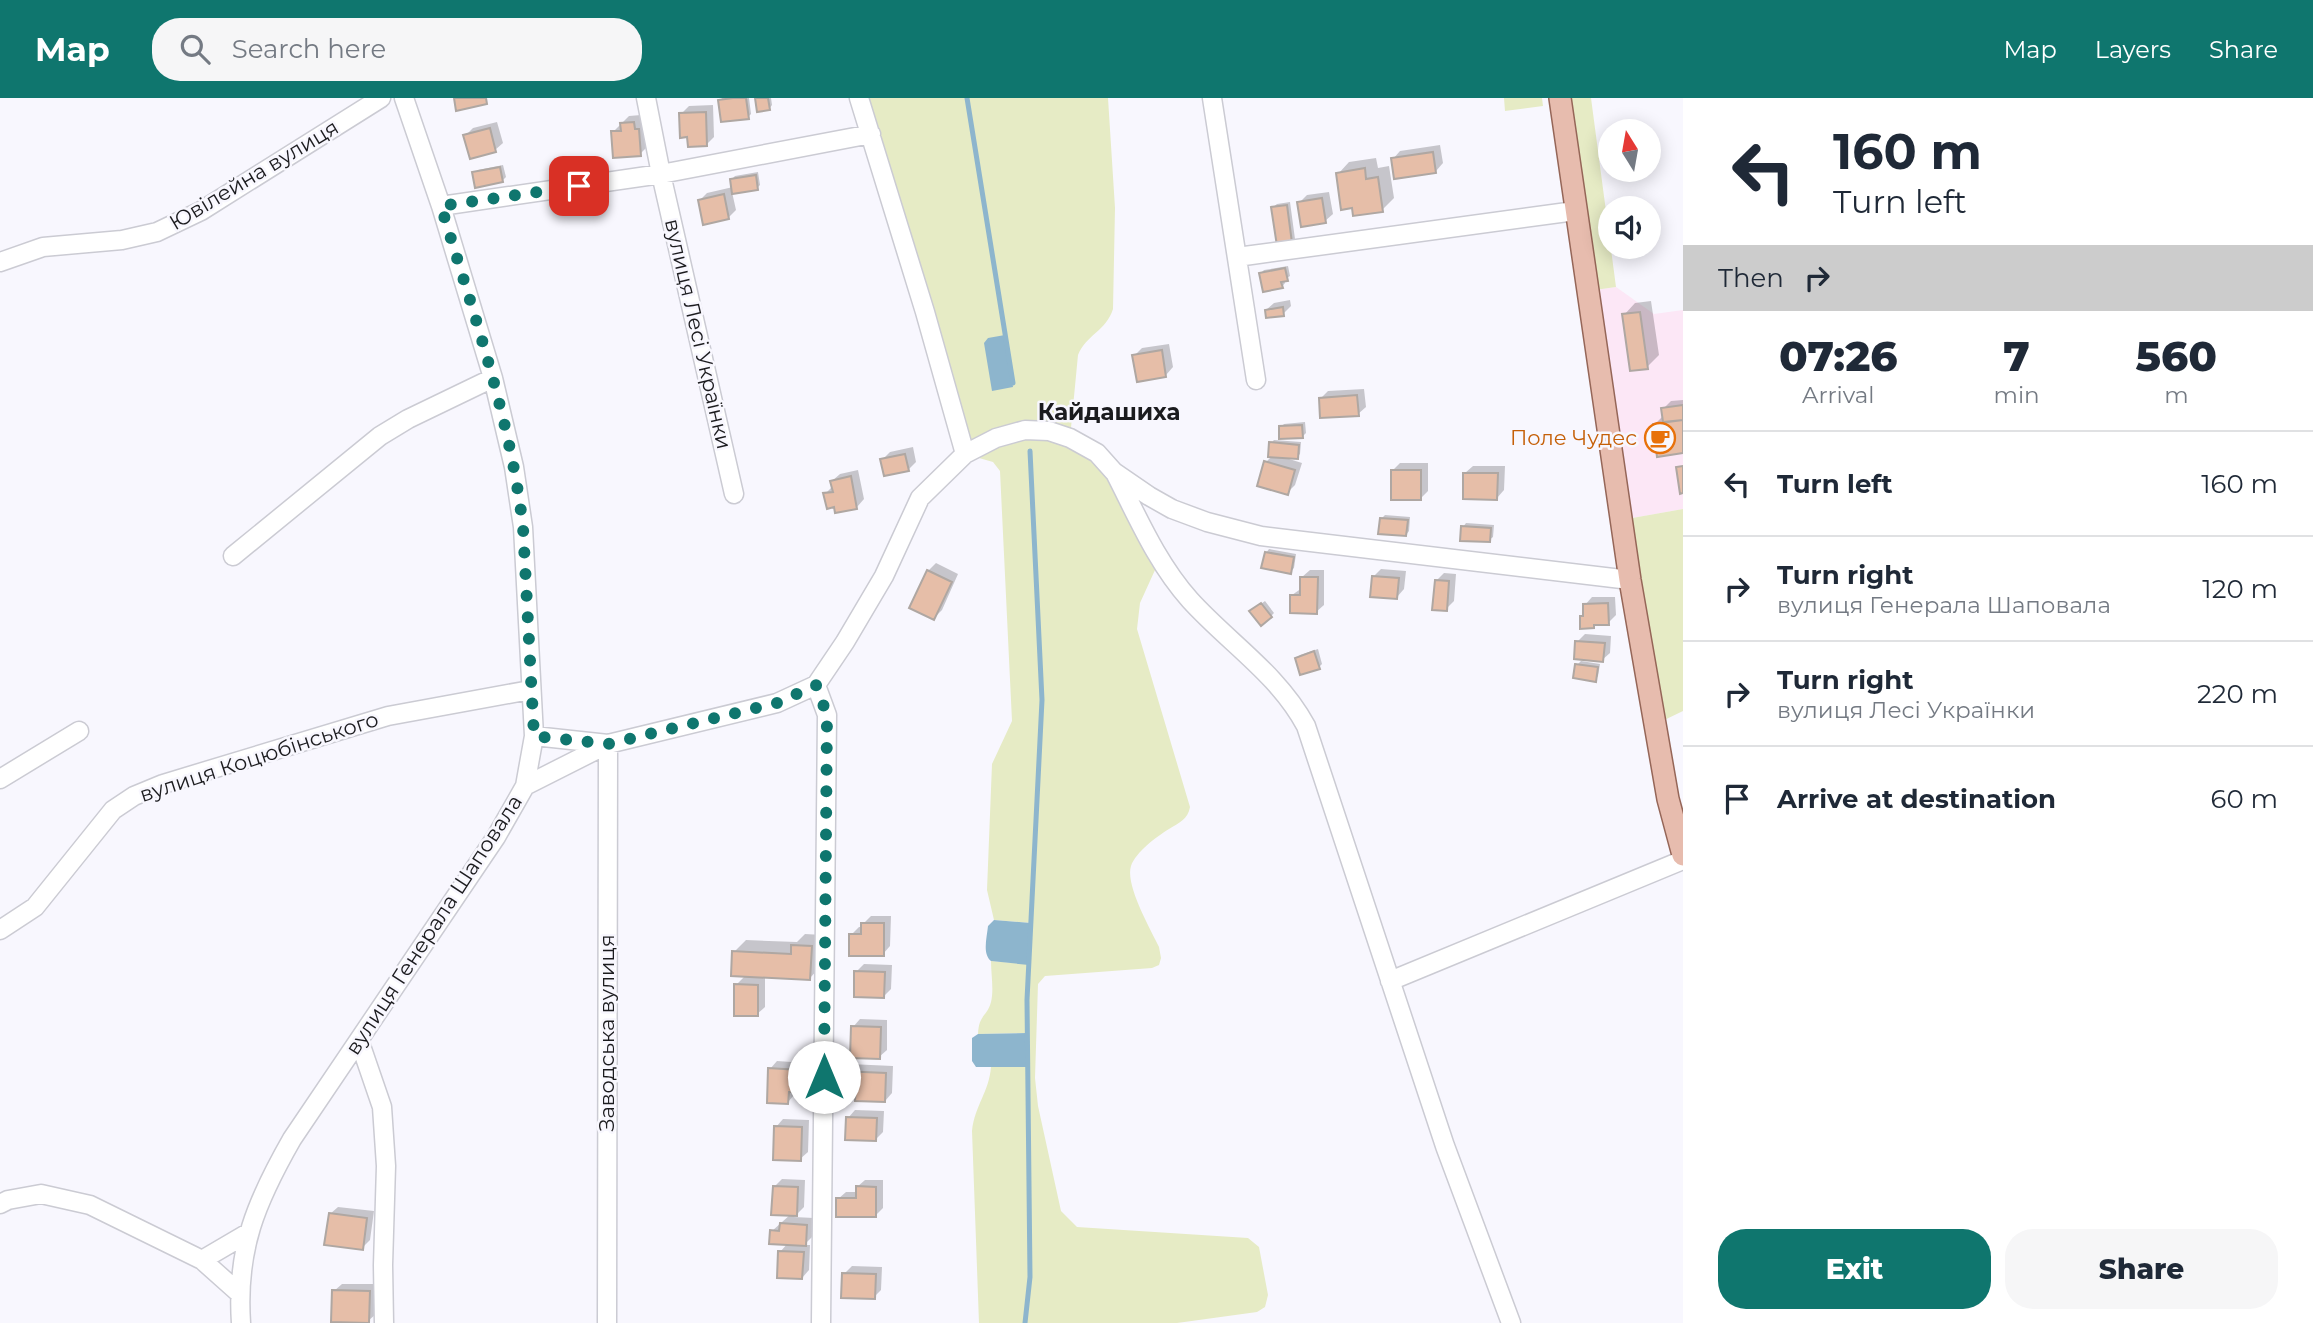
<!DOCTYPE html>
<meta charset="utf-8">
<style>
:root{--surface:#fff;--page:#f6f6f7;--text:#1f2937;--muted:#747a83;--line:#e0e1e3;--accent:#0f766e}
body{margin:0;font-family:Montserrat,sans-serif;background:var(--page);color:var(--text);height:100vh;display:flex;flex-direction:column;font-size:26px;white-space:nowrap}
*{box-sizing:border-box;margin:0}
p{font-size:23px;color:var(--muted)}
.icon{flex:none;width:38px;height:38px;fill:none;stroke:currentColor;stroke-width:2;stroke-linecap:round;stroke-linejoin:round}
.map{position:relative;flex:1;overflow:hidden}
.sheet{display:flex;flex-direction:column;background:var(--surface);width:630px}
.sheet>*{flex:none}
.banner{background:#fff;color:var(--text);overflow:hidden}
.needle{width:46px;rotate:349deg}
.controls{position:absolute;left:1598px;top:21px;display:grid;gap:14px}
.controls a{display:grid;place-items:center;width:63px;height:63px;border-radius:50%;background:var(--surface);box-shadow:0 4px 18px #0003;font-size:35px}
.pin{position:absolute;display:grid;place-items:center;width:60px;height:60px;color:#fff;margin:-30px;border-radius:14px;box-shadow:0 4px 10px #0006}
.me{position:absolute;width:77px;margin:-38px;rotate:0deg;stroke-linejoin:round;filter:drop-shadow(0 0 5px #0008)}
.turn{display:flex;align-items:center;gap:24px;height:147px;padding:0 35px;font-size:32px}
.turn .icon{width:91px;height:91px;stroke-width:2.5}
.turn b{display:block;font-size:49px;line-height:60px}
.then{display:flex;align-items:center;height:66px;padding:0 35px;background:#0003;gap:14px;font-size:26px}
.eta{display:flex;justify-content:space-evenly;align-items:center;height:119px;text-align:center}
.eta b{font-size:42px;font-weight:800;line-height:49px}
.action{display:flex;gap:14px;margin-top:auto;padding:14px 35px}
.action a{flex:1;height:80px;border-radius:28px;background:var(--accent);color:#fff;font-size:28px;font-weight:800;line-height:80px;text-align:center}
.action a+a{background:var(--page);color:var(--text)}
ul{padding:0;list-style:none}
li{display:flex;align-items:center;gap:21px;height:105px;padding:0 35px;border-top:2px solid var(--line)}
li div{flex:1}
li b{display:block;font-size:26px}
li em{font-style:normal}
header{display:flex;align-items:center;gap:42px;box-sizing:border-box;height:98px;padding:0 35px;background:var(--accent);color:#fff}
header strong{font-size:33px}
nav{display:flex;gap:38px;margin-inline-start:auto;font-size:24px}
.search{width:490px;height:63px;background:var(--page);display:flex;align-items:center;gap:18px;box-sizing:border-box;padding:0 24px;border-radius:28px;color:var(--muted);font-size:26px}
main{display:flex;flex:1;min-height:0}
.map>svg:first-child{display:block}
.commercial{fill:#fce7f6}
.green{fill:#e6ebc5}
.water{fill:#8db5cd}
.shadow{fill:#0003}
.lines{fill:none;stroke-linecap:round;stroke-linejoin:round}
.stream{stroke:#8db5cd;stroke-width:5}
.building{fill:#e6bea8;stroke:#afa7a2;stroke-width:2}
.minor-casing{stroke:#cbcbd3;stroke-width:21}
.major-casing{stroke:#956658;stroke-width:24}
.minor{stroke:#fff;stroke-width:18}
.major{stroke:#e7bcae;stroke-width:21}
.route{stroke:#0f766e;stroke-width:12;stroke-dasharray:0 21.6}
.labels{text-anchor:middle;stroke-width:5;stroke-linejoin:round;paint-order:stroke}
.street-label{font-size:21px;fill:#1b1b1e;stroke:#f8f7fe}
.food-label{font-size:21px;fill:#c56008;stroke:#f8f7fe;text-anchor:end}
.neighbourhood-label{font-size:23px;font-weight:bold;fill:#1b1b1e;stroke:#f8f7fe}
</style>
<header>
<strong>Map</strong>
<div class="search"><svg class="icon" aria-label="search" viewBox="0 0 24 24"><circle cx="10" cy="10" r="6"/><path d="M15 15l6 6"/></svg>Search here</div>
<nav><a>Map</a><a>Layers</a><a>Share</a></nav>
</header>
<main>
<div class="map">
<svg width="1683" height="1225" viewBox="0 0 1683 1225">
<rect width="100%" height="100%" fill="#f8f7fe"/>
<!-- commercial -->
<path class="commercial" d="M1616 189 1654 216 1683 212V411L1621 422 1588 193Z"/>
<!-- green -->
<path class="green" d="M859 0H1108L1115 110 1113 211C1106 233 1086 237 1078 257L1070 340 1097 355 1160 461 1140 505 1137 531 1190 709C1188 721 1179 725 1169 731 1156 739 1136 754 1131 768 1125 787 1150 830 1159 849L1161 860 1159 867 1152 870 1045 878 1038 886 1035 980 1038 1008 1061 1113 1077 1129 1248 1140 1259 1149 1268 1197 1265 1209 1257 1214 1177 1225H979L972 1033C975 1007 989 994 991 969H1028L1027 935 978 936C979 916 987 919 991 904 994 892 991 876 991 863L1029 866 1031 825 994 822 987 792 992 666 1012 623 1000 373 993 364 965 356Z
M1504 0H1542L1543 8 1505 13Z
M1560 0H1591L1616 189 1588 193Z
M1683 411V613L1654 627 1621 422Z"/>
<!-- water -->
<path class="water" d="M1005 237 1013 289 992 293 984 245 988 240Z
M994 822 1031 825 1029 867 991 863C982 856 987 839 988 828Z
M1027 935 1028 969H976L972 963V940L978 936Z"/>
<!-- shadow -->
<path class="shadow" d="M722 0H749L751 16 748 19 720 3Z
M757 0H771L772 7 769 11Z
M713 7 714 39 706 47 689 37 681 16 689 8Z
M641 17 642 24H646L648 48 640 56 613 34 629 18Z
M497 24 503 45 495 52 465 38 473 30Z
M1440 47 1443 65 1436 73 1393 61 1400 53Z
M1376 60 1378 70 1389 68 1394 100 1382 112 1338 76 1349 64Z
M503 67 506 79 502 83 474 75 478 72Z
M758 74 760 87 757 90 732 94 736 112 728 120 700 102 707 95 733 89 732 81 735 78Z
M1329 94 1333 116 1325 123 1299 105 1307 97Z
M1290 104 1295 141 1292 144 1273 109 1277 106Z
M1288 168 1290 178 1284 182 1285 185 1282 189 1261 175 1264 172Z
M1290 202 1291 208 1283 216 1266 212 1274 205Z
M1651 203 1659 257 1647 269 1624 217 1635 205Z
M1169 246 1173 269 1166 277 1134 258 1142 250Z
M1364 291 1366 309 1358 316 1321 300 1328 293Z
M1683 302V354L1659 357 1655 326 1664 317 1663 311 1671 303Z
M1305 324 1306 335 1302 339 1281 329 1284 326Z
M1274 342 1301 344 1300 356 1297 359 1286 360 1302 365 1295 387 1287 395 1266 364 1273 357 1271 345Z
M913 349 916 364 908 372 882 362 890 354Z
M1400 365H1428V393L1421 400 1393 372Z
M1473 368H1505L1504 392 1497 400 1465 375Z
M858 372 864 401 857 409 825 396 833 388 832 383 840 376Z
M1385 417 1410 419 1409 433 1406 437 1382 420Z
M1466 425 1494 427 1493 439 1489 442 1463 429Z
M1269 451 1296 456 1294 470 1290 474 1266 455Z
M936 465 958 476 942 512 934 520 928 473Z
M1381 471 1406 473 1404 491 1397 499 1373 479Z
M1310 472H1324V507L1316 514 1292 497 1302 490V479Z
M1444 475 1456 476 1454 503 1446 511 1436 483Z
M1592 499H1615L1616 517 1608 525H1596L1593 529 1581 519 1585 515V507Z
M1265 503 1274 515 1271 518 1255 510Z
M1585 536 1611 538 1610 555 1602 562 1577 544Z
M1318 551 1322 566 1319 569 1297 560 1300 557Z
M1581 563 1600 566 1598 578 1595 582 1577 567Z
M871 818H891L890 848 883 856 851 837 859 829H863V826Z
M805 836 823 837 821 868 810 880 765 878V909L757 916 736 887 746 877 734 854 746 842 797 844Z
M864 866 892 867 891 891 884 898 856 874Z
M860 921 887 922V952L879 959 853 929Z
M777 963 806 965 805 985 795 993V996L788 1004 770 971Z
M849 966 893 968 892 995 885 1003 857 986 841 974Z
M855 1012 884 1013 883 1034 876 1041 848 1020Z
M783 1021 809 1022 808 1054 800 1061 776 1029Z
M782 1081 805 1082 804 1109 794 1119 814 1120 812 1139 804 1147H810L809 1172 802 1180 780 1154 788 1145 772 1133 791 1116 774 1089Z
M865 1082H883V1110L875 1118 838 1101 846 1094H857V1089Z
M338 1109 374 1113 370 1142 362 1150 330 1116Z
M852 1168 882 1169 881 1192 874 1199 844 1176Z
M342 1186H377L376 1216 368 1223 334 1193Z"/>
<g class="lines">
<!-- stream -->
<path class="stream" d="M967 0 1013 285
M1025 1225 1030 1179 1027 902 1042 602 1030 353"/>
</g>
<!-- building -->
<path class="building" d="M454 0H486L487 6 456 13Z
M733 0H746L749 21 721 24 718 2Z
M755 0H768L770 12 757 14Z
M706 14 707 48 688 49 687 39 680 40 679 15Z
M634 24 635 31H639L641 58 613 60 611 33H621L620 25Z
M490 30 496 54 470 61 463 37Z
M1433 54 1436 75 1394 81 1391 60Z
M500 69 503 84 475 90 472 74Z
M1365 70 1366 81 1378 79 1383 114 1353 118 1352 110 1341 112 1336 75Z
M756 77 758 92 732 96 730 81Z
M724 96 729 121 703 127 698 102Z
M1322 100 1326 125 1301 129 1297 104Z
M1287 107 1292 145 1277 148 1271 109Z
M1285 170 1288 183 1281 184 1283 190 1263 194 1259 175Z
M1283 209 1284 218 1266 220 1265 212Z
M1640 214 1648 271 1630 273 1622 216Z
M1162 252 1166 279 1137 284 1132 257Z
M1357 297 1359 318 1320 320 1319 300Z
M1683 307V322L1663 324 1661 310Z
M1683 322V355L1657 359 1653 326Z
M1302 327 1303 340 1279 341V328Z
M1269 344 1299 347 1298 361 1268 359Z
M905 356 909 373 884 378 880 361Z
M1264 363 1295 372 1288 397 1257 388Z
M1683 368V395L1680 396 1676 369Z
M1391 372H1421V402H1391Z
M1463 375H1498L1497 402 1463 401Z
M851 378 857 411 835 415 834 409 827 411 823 395 833 394 830 383Z
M1380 420 1408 422 1406 438 1378 436Z
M1461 428 1491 430 1490 444 1460 443Z
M1265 454 1294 459 1291 476 1261 470Z
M927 472 952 484 934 522 909 510Z
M1372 478 1399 480 1397 501 1370 499Z
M1300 479H1318L1317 516 1290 515V497H1300Z
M1435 482 1449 483 1447 513 1432 512Z
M1261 505 1272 519 1261 528 1249 513Z
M1608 505 1609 527H1594V530L1580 531V518H1583V506Z
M1575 543 1605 545 1603 564 1574 561Z
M1314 553 1320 571 1300 577 1295 560Z
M1575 566 1598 569 1596 584 1573 580Z
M861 825H884V858H849V836H861Z
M791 847 812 848 810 882 731 878 732 853 791 856Z
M854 873 885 874 884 900 854 899Z
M734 886 758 887V918H734Z
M851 928 881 929 880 961 850 960Z
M768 970 799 972 798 994H789L788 1006 767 1005Z
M840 973 886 975 885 1004 855 1003 856 988 839 987Z
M846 1019 877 1020 876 1043 845 1042Z
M774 1028 802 1029 801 1063 773 1062Z
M773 1088 798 1089 797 1118 771 1117Z
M856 1088 876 1089V1119H836V1100H856Z
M329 1115 367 1120 363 1152 324 1147Z
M780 1125 807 1127 806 1148 769 1146 770 1132 779 1133Z
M778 1153 804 1154 802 1181 777 1180Z
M842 1175 876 1176 875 1201 841 1200Z
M332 1192 370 1193 369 1225 331 1224Z"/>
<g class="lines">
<!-- minor casing -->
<g class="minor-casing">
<path id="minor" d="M646 0 661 76 734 396
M859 0 925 214 965 356
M1212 0 1256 282
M441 108 661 76 871 36
M1237 159 1575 113
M0 164 43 149 122 142 157 134 201 113 381 0
M1116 377C1138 420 1157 465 1190 502 1229 545 1278 576 1306 628L1445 1048 1511 1225
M233 458 380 338 408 321 493 280
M816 587 827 617 821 1225
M534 638 608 646 607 1225
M0 681 79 633
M525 688 608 646 777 605 816 587 845 544 884 478 920 400 965 356 996 340 1025 332 1049 333 1070 340 1097 355 1114 374 1149 398 1172 411 1207 424 1261 438 1630 482
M0 832 35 809 113 712 134 698 163 686 388 618 530 592
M1390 883 1683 762
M359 942 382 1009 386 1068 383 1167 384 1225
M0 1106 8 1102 41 1096 90 1107 202 1162 239 1195
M202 1162 248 1135
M241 1225C236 1151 256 1104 292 1041L496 739 525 688 534 638 523 429 514 369 493 280 441 108 404 0"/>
</g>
<!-- major casing -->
<g class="major-casing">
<path id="major" d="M1560 0 1630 482 1668 701 1683 757"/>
</g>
<!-- minor -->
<use href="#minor" class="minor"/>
<!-- major -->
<use href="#major" class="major"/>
</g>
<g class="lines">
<!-- route -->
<path class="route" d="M579 88 441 108C473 214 510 319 523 429L534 638 608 646 777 605 816 587 827 617 824 979"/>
</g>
<!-- icons -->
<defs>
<g id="cafe-ring" transform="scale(1.575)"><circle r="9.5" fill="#f8f7fe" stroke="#e8710a" stroke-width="1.5"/><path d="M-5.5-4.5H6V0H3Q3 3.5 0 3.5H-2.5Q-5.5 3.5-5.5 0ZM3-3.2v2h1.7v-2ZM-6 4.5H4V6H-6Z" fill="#e8710a"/></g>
</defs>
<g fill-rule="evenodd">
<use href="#cafe-ring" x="1660" y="340"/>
</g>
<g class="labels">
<!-- street labels -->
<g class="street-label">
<text transform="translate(254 77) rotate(-31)" y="7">Ювілейна вулиця</text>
<text transform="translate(698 236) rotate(77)" y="7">вулиця Лесі Українки</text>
<text transform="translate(259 659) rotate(-18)" y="7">вулиця Коцюбінського</text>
<text transform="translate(434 827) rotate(-57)" y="7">вулиця Генерала Шаповала</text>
<text transform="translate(607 935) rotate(-90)" y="7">Заводська вулиця</text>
</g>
<!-- food labels -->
<g class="food-label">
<text x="1637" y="347">Поле Чудес</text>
</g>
<!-- neighbourhood labels -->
<g class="neighbourhood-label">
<text x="1109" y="322">Кайдашиха</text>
</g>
</g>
</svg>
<div class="controls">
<a><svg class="needle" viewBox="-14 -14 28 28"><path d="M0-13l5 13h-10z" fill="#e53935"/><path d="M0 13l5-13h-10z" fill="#747a83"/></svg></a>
<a><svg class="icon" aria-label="sound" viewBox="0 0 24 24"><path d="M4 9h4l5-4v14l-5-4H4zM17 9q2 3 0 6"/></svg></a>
</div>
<div class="pin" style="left:579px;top:88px;background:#d93025"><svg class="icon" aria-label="arrive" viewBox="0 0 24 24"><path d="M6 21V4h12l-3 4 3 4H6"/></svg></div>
<svg class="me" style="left:824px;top:979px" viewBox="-20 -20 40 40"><circle r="19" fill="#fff"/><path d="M0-13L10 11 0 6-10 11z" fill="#0f766e"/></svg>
</div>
<section class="sheet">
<div class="banner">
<div class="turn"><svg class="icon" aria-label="left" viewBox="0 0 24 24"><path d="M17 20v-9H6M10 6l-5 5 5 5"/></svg><div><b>160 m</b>Turn left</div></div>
<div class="then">Then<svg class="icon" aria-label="right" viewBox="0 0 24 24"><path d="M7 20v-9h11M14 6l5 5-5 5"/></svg></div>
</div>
<div class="eta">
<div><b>07:26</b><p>Arrival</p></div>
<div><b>7</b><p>min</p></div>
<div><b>560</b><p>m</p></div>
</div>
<ul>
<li><svg class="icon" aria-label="left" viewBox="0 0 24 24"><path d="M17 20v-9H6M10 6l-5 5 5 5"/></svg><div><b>Turn left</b></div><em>160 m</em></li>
<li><svg class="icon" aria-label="right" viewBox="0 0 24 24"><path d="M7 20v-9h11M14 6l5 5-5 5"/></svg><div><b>Turn right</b><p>вулиця Генерала Шаповала</p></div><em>120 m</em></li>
<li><svg class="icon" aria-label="right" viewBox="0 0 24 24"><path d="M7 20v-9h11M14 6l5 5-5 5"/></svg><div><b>Turn right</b><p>вулиця Лесі Українки</p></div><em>220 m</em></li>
<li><svg class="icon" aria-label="arrive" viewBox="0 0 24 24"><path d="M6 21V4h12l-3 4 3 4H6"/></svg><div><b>Arrive at destination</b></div><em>60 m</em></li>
</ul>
<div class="action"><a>Exit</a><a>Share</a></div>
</section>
</main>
